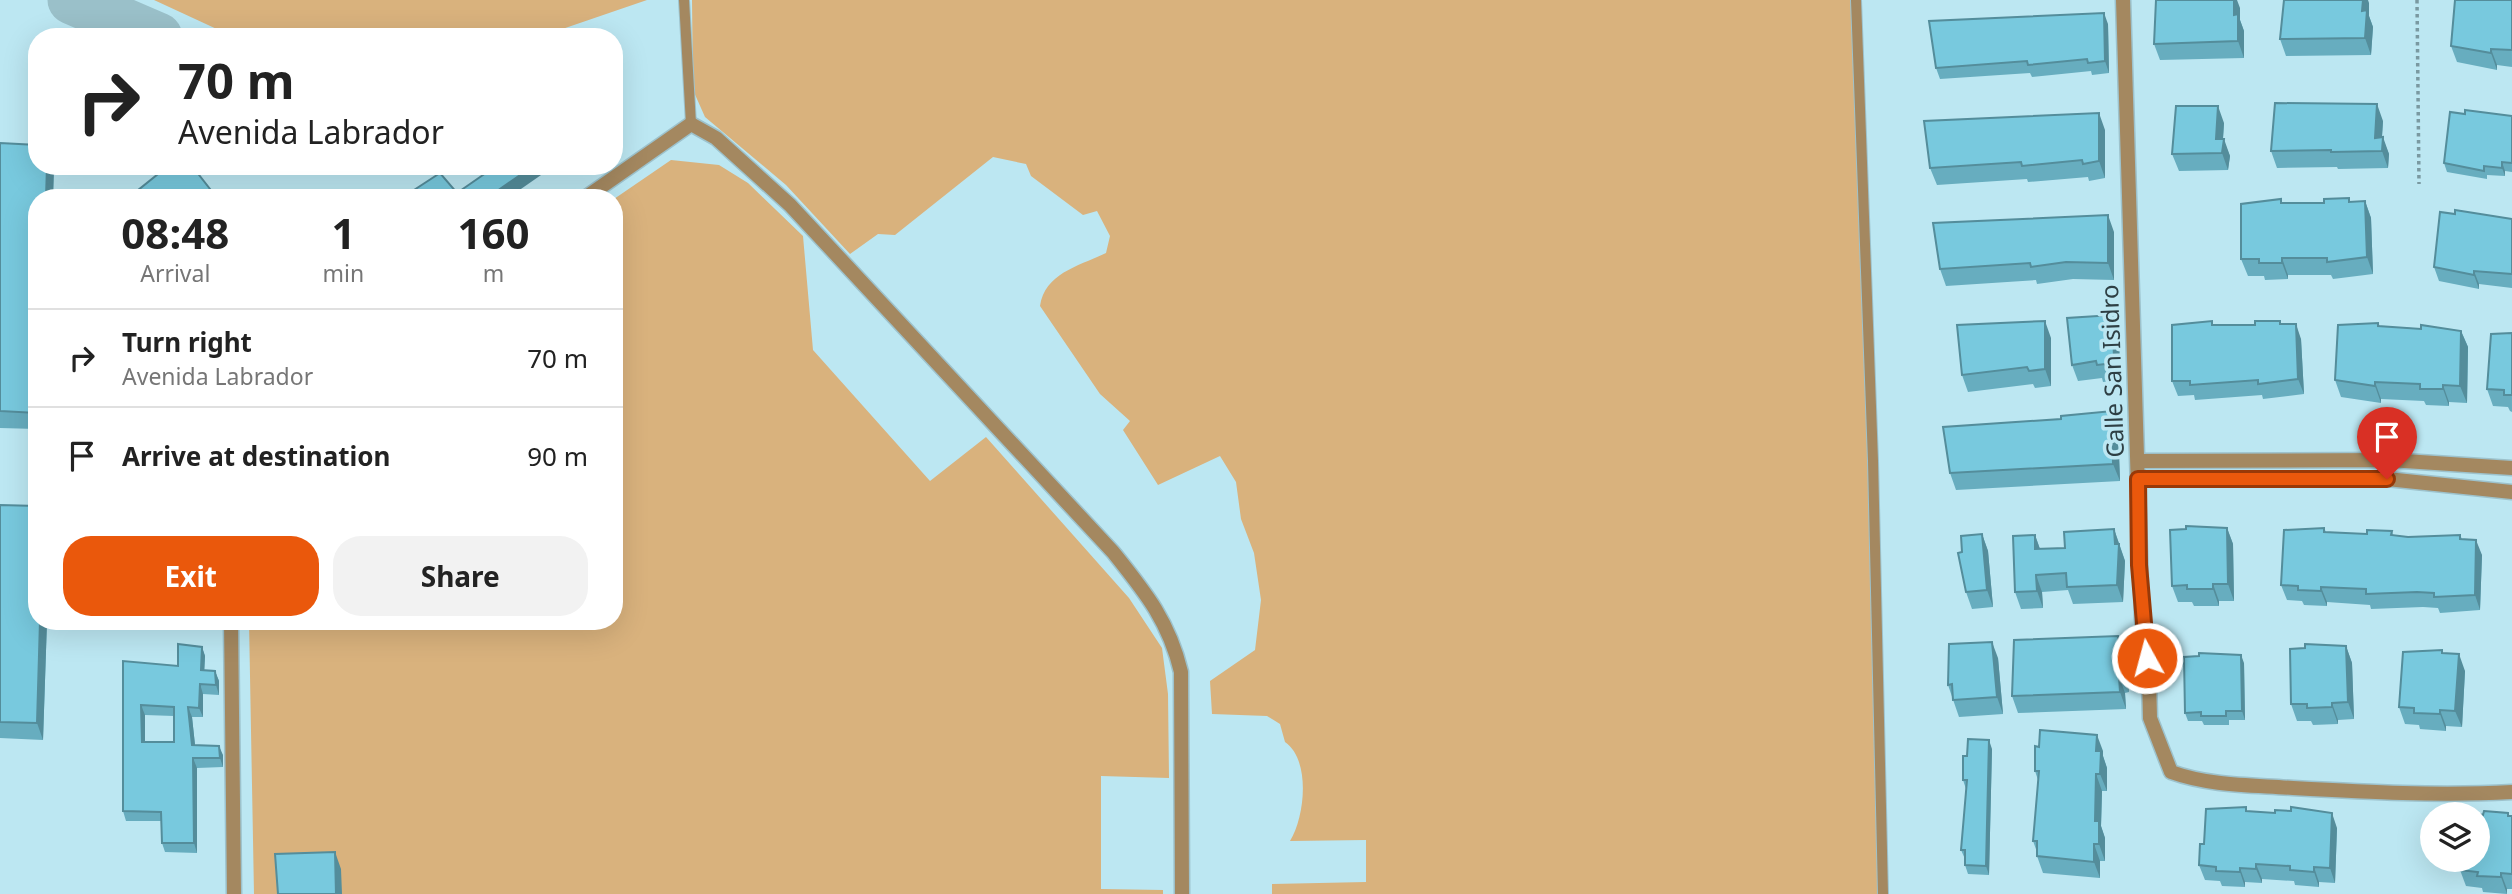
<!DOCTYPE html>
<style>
:root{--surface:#fff;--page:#f2f2f2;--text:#222;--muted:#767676;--line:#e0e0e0;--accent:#ea580c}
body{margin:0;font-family:"Noto Sans",sans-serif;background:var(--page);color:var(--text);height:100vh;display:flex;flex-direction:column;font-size:26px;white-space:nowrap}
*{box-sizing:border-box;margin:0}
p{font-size:23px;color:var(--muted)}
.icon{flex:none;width:38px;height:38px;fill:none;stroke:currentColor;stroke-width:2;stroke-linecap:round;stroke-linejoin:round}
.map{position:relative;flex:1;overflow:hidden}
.sheet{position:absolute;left:28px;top:189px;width:595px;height:441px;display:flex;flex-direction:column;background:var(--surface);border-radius:28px;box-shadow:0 7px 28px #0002}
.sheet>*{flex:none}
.banner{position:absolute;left:28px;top:28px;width:595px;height:147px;border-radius:28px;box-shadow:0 7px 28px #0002;background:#fff;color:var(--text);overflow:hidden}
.tools{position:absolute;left:2420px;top:802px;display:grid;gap:14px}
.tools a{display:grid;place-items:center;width:70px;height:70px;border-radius:50%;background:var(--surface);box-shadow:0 7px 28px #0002;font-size:35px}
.pin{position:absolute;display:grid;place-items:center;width:60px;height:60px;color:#fff;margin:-72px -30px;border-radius:50% 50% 50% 0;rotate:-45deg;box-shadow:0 0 7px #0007}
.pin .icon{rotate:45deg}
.me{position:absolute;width:77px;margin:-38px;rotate:353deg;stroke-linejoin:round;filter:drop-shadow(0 0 5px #0008)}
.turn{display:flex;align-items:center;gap:24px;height:147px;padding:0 35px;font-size:32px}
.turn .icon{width:91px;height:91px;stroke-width:2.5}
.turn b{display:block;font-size:49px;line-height:60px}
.eta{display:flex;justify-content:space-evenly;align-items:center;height:119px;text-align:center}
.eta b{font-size:42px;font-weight:700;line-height:49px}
.button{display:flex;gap:14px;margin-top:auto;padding:14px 35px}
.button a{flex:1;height:80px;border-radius:28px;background:var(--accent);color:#fff;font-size:28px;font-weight:700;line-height:80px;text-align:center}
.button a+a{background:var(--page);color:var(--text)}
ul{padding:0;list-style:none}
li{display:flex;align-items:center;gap:21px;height:98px;padding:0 35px;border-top:2px solid var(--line)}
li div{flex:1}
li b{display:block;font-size:26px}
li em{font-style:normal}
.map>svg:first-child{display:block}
.green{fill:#d9b27d}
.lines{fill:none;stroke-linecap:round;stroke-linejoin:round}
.taxiway{stroke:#9ac0c9;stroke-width:49}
.service-casing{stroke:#9dc2cc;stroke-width:12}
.minor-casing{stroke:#9dc2cc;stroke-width:17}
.path{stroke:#7a99a1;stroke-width:3.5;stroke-dasharray:3.5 3.5;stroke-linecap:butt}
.service{stroke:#a48860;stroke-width:10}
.minor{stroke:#a48860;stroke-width:14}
.wall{fill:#67adbf;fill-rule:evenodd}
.shaded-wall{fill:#548d9b}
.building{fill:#78c9de;stroke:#548d9b;stroke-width:2;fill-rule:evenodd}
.route-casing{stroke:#983908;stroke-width:18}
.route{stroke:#ea580c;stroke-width:12}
.labels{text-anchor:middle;stroke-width:7;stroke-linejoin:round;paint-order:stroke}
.street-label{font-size:24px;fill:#2e3f44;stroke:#bce7f2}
</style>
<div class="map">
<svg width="2512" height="894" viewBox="0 0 2512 894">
<rect width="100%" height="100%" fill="#bce7f2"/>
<!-- green -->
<path class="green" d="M154 0H647L539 37H234Z
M692 0H1856L1883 894H1272V884L1366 882V840L1290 841C1305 817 1311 760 1285 742L1280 724 1267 716 1212 714 1210 681 1255 650 1261 600 1254 553 1241 519 1236 482 1220 456 1158 485 1123 430 1130 421 1100 394 1040 306C1045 273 1079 266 1106 253L1110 236 1097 211 1083 215 1031 176 1026 164 993 157 895 235 878 234 850 254 786 185 705 117 693 90Z
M671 160 719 165 748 183 803 236 813 350 930 481 986 437 1129 598 1162 648 1168 694 1169 778 1101 776V889L1163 890V894H254L249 621H614V199Z"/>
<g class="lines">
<!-- taxiway -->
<path class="taxiway" d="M72 0 158 37"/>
<!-- service casing -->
<g class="service-casing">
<path id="service" d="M684 0 691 124
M1856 0 1873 461 1883 894"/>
</g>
<!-- minor casing -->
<g class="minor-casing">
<path id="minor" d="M2123 0 2142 619 2149 678 2150 718 2171 772C2210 786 2251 785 2293 788 2366 792 2439 796 2512 792
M585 198 691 124 716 138 790 205 1113 552C1145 592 1169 621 1181 672L1182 894
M2138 461 2389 460 2512 468
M2138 479H2387L2512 492
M231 621 234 894"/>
</g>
<!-- path -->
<path class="path" d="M2417 0 2419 184"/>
<!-- service -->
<use href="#service" class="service"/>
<!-- minor -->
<use href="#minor" class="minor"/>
</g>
<!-- wall -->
<path class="wall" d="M2512 0V67L2497 65V70L2457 62 2451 46Z
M2369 3V16L2373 27 2371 55 2286 56 2280 39Z
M2240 8V20L2244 31V58L2160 60 2154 44Z
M2108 24 2109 73 2092 75 2091 71 2032 77 2030 73 1940 79 1936 68Z
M2512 116V172L2505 171V176L2487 175V179L2447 172 2444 163Z
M2383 121 2382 137 2389 154 2388 168 2338 169 2337 167 2277 168 2271 151Z
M2224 123 2223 139 2230 156 2228 170 2179 171 2172 154Z
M2105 130V178L2089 181 2088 177 2028 182 2027 179 1937 185 1930 168Z
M0 143 54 166 53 198H37V429L0 428Z
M2365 201 2371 218 2373 274 2333 279 2331 275H2288V279L2265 280 2264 276H2248L2241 259 2282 203Z
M2512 219V288L2479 284V289L2439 281 2434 267Z
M2114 232V280L2073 279 2037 284 2036 280 1946 286 1940 269Z
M2113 315 2119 332 2120 380 2103 382 2102 378 2078 381 2072 365Z
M2280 321 2281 324 2301 339 2304 394 2263 399 2262 395 2195 400 2194 395 2178 396 2172 381 2214 325H2255Z
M2378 323 2380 326 2461 331 2468 347 2467 403 2449 402V406L2426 405 2424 401 2381 399V403L2341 397 2335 380Z
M2512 333V412L2510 411 2508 407 2493 406 2487 389Z
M2051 338V386L2035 388 2033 384 1968 392 1962 375Z
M2061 419 2118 428 2120 481 1956 490 1950 473Z
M0 505 37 621H47L43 740 0 738Z
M2227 528 2233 544 2234 601H2219V606H2194L2192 602H2178L2172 586Z
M2324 528 2326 532 2367 534 2392 531 2393 535 2408 537 2460 535 2462 539 2482 555 2480 610 2440 613 2438 608 2423 607 2371 609 2370 605 2327 602V606L2304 605 2302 601 2287 600 2281 585Z
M2114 529 2125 561 2123 602 2073 604 2068 590 2042 592 2043 608 2021 609 2015 592 2035 535 2040 549 2065 548Z
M1982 534 1988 551 1993 607 1972 609 1966 592Z
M2118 636 2124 653 2129 692 2125 693 2126 709 2018 713 2012 696Z
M2346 646 2352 663 2354 719 2338 720V724L2313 725 2311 721H2297L2291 704Z
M202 647 205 656 204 670 215 671 219 681V695L203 694V717H192L195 745 223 755V767L197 768V853L165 852 162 843V821H126L123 811V661L178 666ZM145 715 174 716V742H145Z
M2444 653 2465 671 2462 727 2446 726V731L2420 729 2419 725 2405 724 2399 707Z
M1998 658 2003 714 1959 717 1948 685Z
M2244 663 2245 720H2229V725H2204L2202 721H2188L2185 713Z
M1992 749 1989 875 1968 874 1965 865V859L1961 850 1966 789 1963 780Z
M2103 751V756L2107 768V791H2102L2101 826 2105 838V861H2100V878L2043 873 2037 856V852L2033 841 2038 780 2035 771Z
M2247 811 2337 828 2335 883 2319 882V887L2295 885 2294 881 2262 879V883L2245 882V887L2222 886 2220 881 2205 880 2199 865 2204 844Z
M2508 813 2509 816H2512V889H2507V894L2483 892 2482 888 2466 886 2460 870 2483 815Z"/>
<!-- shaded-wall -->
<path class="shaded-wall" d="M2234 0H2237L2240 8V20L2244 31V58L2238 41 2234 15Z
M2363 0H2368L2369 3V16L2373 27 2371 55 2365 38 2362 11Z
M2104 13 2108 24 2109 73 2105 61Z
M2491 49 2497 65V70L2491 53Z
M2377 104 2383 121 2381 151 2375 138Z
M2218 106 2224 123 2222 153 2216 139Z
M2099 113 2105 130V178L2099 161Z
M2383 137 2389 154 2388 168 2382 151Z
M2224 139 2230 156 2228 170 2222 153Z
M2502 162 2505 171V176L2502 168Z
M47 166H54L53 198H46Z
M533 166H554L508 198H487Z
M2365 201 2371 218 2373 274 2367 257Z
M2108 215 2114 232V280L2108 263Z
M2282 258 2288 275V279L2282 263Z
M2474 271 2479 284V289L2474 275Z
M2113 315 2119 332 2120 380 2114 363Z
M2045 321 2051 338V386L2045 369Z
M2296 324 2301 339 2304 394 2298 379Z
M2461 331 2468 347 2467 403 2460 386Z
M2375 382 2381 399V403L2375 386Z
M2443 385 2449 402V406L2443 389Z
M2112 411 2118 428 2120 481 2113 464Z
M2227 528 2233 544 2234 601 2228 584Z
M2114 529 2125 561 2123 602 2117 585Z
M1982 534 1988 551 1993 607 1987 590Z
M2035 535 2041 552 2035 549Z
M2476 540 2482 555 2480 610 2475 595Z
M2036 575 2042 592 2043 608 2037 591Z
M2213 584 2219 601V606L2213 589Z
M2321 587 2327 602V606L2321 591Z
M40 621H47L43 740 37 723Z
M2118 636 2124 653 2129 692 2123 675Z
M1992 642 1998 658 2003 714 1997 697Z
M2346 646 2352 663 2354 719 2348 702Z
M202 647 205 656 204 679 201 670Z
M2459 654 2465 671 2462 727 2455 711Z
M2241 655 2244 663 2245 720 2242 711Z
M215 671 219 681V695L216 685Z
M2119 676 2125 693 2126 709 2120 692Z
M200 684 203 694V717L199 708Z
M2332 703 2338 720V724L2332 707Z
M141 705 145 715V751L142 742Z
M188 707 192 717 196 754 192 745Z
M2440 710 2446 726V731L2440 714Z
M2097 735 2103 751V756L2107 768V791L2100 774 2096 751Z
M1989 740 1992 749 1989 875 1986 866Z
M219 746 223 755V767L220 758Z
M193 758 197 768V853L194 843Z
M2096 774 2102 791 2101 826 2105 838V861L2099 844 2095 821Z
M2332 813 2337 828 2335 883 2330 868Z
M2094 844 2100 861V878L2094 862Z
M335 852 341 869 342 894H336Z
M2256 864 2262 879V883L2256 869Z
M2314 867 2319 882V887L2314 872Z
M2240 868 2245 882V887L2240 872Z
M2501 873 2507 889V894L2501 877Z"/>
<!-- building -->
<path class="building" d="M2156 0H2234V15L2238 14V41L2154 44Z
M2284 0H2363L2362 11 2367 10 2365 38 2280 39Z
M2455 0H2512V50L2491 49V53L2451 46Z
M2104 13 2105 61 2088 63 2087 59 2028 65 2027 61 1936 68 1929 21Z
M2275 103 2377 104 2375 138 2383 137 2382 151 2331 152V150L2271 151Z
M2176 106H2218L2216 139H2224L2222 153 2172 154Z
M2465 110 2512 116V163L2502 162V168L2484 166V171L2444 163 2450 112 2465 114Z
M2099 113V161L2083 164 2082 160 2022 166 2021 162 1930 168 1924 121Z
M0 143 37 145V166H47L46 198H37V413L0 411Z
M168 166H192L217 198H143L137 191Z
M496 166H533L487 198H411L408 194 440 173 457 193Z
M2349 198V202L2365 201 2367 257 2327 262V258H2282V263H2259V259H2241V204L2281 199V203H2324V199Z
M2455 210 2512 219V274L2474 271V275L2434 267 2440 212 2455 214Z
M2108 215V263L2066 262 2031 267 2030 263 1940 269 1933 223Z
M2113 315 2114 363 2097 365 2096 361 2072 365 2067 318Z
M2045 321V369L2029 371 2027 367 1962 375 1957 325Z
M2212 321V325H2255V321H2280V324H2296L2298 379 2258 384V380L2190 385V381H2172V325Z
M2378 323V326L2421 329V325L2461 331 2460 386 2443 385V389H2420V384L2375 382V386L2335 380 2338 325Z
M2512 333V395H2504V390L2487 389 2491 334Z
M2112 411 2113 464 1950 473 1943 427 2061 419V416Z
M0 505 37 506V621H40L37 723 0 722Z
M2186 526 2227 528 2228 584H2213V589H2187V585L2172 586 2170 530 2186 529Z
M2324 528V532L2367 534V530L2392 531 2391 535 2408 537 2460 535V539L2476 540 2475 595 2434 597V593L2417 592 2366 594V589L2321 587V591L2298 590V586L2281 585 2284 530Z
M2114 529 2115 544H2119L2117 585 2067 587 2066 573 2036 575 2037 591 2015 592 2013 536 2035 535V549L2065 548 2064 532Z
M1982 534 1987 590 1966 592 1958 553 1962 552 1961 536Z
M2118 636 2123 675 2119 676 2120 692 2012 696 2014 640Z
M1992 642 1997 697 1953 700 1952 684 1948 685 1949 644Z
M178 644 202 647 201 670 215 671 216 685 200 684 199 708 188 707 192 745 219 746 220 758H193L194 843H162L161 812 123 811V661L178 666ZM141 705 174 707V742H142Z
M2305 644 2346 646 2348 702 2332 703V707L2307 708V704H2291L2290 649 2305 648Z
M2442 650V653L2459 654 2455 711 2440 710V714L2414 713V708L2399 707 2403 652Z
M2199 653 2241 655 2242 711H2226V716H2201V712L2185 713 2184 657 2199 656Z
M2040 730 2097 735 2096 751H2101L2100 774H2096L2095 821H2099V844H2094V862L2037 856V841H2033L2039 771H2035V746L2039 747Z
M1968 739 1989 740 1986 866 1965 865V850H1961L1967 780H1963V756H1967Z
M2246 807V811L2275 813V810L2291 811V807L2332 813 2330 868 2314 867V872L2290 870V866L2256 864V869L2240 868V872L2216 871V867L2199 865 2200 844H2204L2206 809Z
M2484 811 2508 813V816H2512V874L2501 873V877L2477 876 2478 872 2460 870 2462 859H2478V814L2483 815Z
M335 852 336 894H278L275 854Z"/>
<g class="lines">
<!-- route casing -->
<g class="route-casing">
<path id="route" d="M2147 658 2139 565 2138 479H2387"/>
</g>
<!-- route -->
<use href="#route" class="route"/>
</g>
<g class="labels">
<!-- street labels -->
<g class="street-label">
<text transform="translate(2113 371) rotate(-92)" y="8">Calle San Isidro</text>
</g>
</g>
</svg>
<div class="tools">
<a><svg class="icon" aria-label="layers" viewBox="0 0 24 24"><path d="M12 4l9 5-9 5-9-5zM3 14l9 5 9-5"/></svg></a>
</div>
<div class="pin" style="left:2387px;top:479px;background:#d93025"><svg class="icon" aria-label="arrive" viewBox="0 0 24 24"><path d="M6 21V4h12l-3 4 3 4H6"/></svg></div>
<svg class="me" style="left:2147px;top:658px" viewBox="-20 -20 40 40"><circle r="17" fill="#ea580c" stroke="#fff" stroke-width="3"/><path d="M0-11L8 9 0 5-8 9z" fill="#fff"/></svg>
<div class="banner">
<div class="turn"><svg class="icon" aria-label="right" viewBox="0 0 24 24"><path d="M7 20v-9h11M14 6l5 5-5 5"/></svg><div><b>70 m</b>Avenida Labrador</div></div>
</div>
<section class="sheet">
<div class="eta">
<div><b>08:48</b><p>Arrival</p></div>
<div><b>1</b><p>min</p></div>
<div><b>160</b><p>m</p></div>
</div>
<ul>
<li><svg class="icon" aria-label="right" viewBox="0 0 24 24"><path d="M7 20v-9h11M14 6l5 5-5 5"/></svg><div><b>Turn right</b><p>Avenida Labrador</p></div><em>70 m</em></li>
<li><svg class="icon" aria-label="arrive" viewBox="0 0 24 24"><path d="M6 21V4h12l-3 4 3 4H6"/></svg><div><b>Arrive at destination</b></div><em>90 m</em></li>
</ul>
<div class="button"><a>Exit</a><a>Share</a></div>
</section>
</div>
